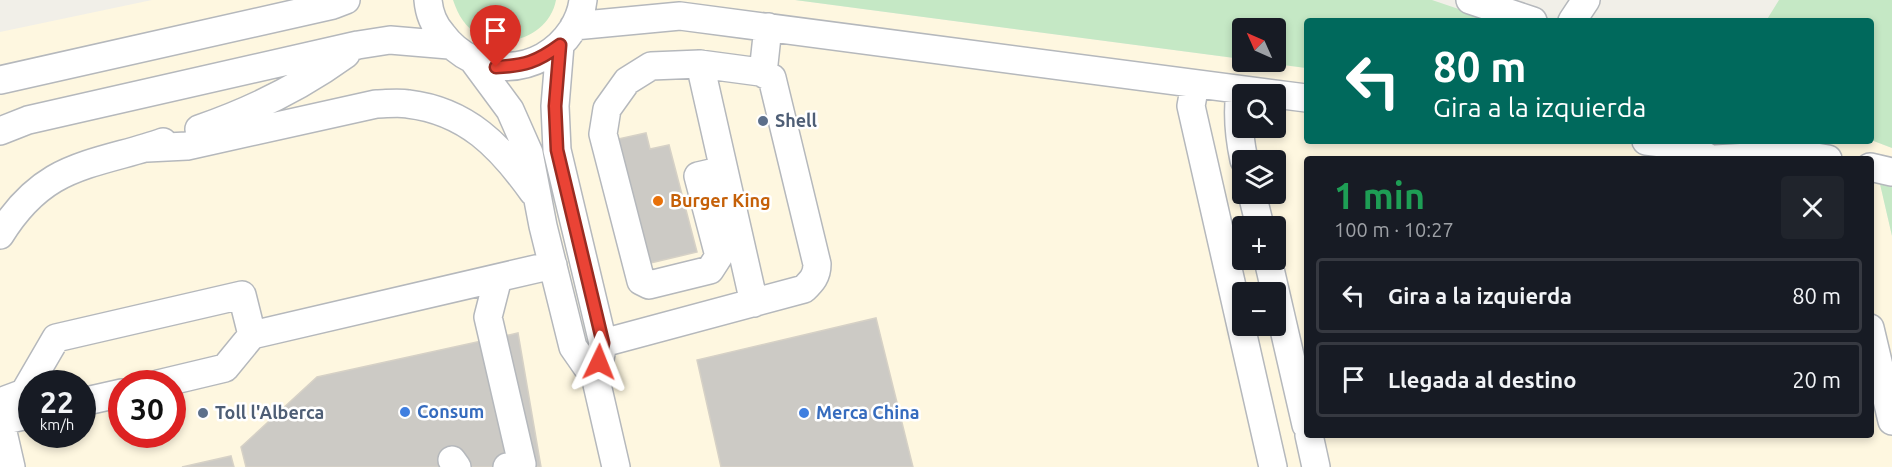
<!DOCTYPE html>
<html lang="es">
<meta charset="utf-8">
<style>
:root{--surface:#171b24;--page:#20242c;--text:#f1f3f6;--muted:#9ea1a6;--line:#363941}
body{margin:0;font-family:Ubuntu,sans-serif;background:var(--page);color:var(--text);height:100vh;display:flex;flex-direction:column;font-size:22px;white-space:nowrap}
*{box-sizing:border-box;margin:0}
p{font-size:20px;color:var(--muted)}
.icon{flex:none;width:33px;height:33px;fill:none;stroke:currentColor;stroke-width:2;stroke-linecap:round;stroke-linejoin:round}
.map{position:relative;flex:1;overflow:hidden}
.side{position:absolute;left:1304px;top:156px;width:570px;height:282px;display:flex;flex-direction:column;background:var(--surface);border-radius:6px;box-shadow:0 3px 9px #0003}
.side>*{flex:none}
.banner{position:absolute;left:1304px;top:18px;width:570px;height:126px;border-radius:6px;box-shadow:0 3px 9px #0003;background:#00695c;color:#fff;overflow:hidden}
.needle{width:39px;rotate:315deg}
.tools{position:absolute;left:1232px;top:18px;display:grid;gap:12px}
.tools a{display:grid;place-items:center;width:54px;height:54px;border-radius:6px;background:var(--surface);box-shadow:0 3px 9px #0003;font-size:30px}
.speed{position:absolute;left:18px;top:370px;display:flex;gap:12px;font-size:30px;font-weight:700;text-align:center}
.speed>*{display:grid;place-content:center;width:78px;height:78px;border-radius:50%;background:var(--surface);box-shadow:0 3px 9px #0003;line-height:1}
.speed small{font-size:15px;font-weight:400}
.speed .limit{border:9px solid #d22;background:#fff;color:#111}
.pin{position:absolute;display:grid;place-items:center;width:51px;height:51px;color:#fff;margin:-62px -26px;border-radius:50% 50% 50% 0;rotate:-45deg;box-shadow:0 0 6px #0007}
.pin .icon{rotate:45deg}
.me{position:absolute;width:66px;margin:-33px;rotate:2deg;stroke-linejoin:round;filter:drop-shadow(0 0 4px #0008)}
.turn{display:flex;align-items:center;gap:21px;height:126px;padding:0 30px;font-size:27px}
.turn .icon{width:78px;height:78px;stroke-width:2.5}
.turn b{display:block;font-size:42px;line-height:51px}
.round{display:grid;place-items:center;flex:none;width:63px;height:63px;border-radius:6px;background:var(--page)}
.head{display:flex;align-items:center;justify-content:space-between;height:102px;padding:0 30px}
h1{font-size:36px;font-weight:600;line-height:45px;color:#1e9e55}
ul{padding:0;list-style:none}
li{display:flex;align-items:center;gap:18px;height:75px;margin:0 12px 9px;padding:0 18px;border:3px solid var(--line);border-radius:6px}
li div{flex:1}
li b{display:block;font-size:22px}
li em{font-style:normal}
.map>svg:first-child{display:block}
.commercial{fill:#fef7e0;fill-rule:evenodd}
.green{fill:#c5e8c5}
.building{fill:#cccac5;stroke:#d6d1c6;stroke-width:1.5}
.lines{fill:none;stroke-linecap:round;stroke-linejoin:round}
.minor-casing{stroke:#b5b8bc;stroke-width:30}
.minor{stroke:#fff;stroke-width:27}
.route-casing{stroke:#982c22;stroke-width:15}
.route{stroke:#ea4335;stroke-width:10}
.service-dot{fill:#5c6f8a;stroke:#fff;stroke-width:2}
.food-dot{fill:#e8710a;stroke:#fff;stroke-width:2}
.shop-dot{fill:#3f7fe0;stroke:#fff;stroke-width:2}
.labels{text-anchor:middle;stroke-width:5;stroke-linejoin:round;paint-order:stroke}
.service-label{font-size:18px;font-weight:bold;fill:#4e5e75;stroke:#fff;text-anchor:start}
.food-label{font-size:18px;font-weight:bold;fill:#c56008;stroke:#fff;text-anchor:start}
.shop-label{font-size:18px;font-weight:bold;fill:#366cbe;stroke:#fff;text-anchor:start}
</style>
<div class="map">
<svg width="1892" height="467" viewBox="0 0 1892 467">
<rect width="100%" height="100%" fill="#f1efe8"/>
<!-- commercial -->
<path class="commercial" d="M152 0H795L1242 59V62H1261L1306 68V141L1871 140 1892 148V159L1880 184 1892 236V467H0V32ZM1242 94H1275V128H1242ZM1306 159H1870V435H1306ZM1242 160H1275V194H1242ZM1242 226H1275V260H1242ZM1242 292H1275V326H1242ZM32 384H82V435H32ZM122 384H172V435H122Z"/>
<!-- green -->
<path class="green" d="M453 0H556C550 33 511 50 481 36 466 29 458 15 453 0Z
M795 0H1432L1494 21H1306V68L1261 62H1275V28H1242V59Z
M1779 0H1892V148L1871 140 1870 21H1766Z
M1880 184 1892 187V236Z"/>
<!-- building -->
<path class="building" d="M646 133 650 149 669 145 697 252 646 264 618 139Z
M876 318 913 467H721L697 360Z
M518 333 541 467H246L241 447 317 377Z
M231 456 234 467H182Z"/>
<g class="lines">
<!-- minor casing -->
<g class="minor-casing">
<path id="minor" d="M428 0C429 12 434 25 442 34 475 79 541 77 572 30 577 22 582 10 583 0
M1470 0 1533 21
M1572 21 1586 0
M574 26 680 16 1306 98
M560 45 555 106 557 150 603 343 600 359
M473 60 510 110 529 153 543 226 573 347 596 380 616 467
M700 64 754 303
M763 73 768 27
M0 80 333 5 346 0
M1195 84 1191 106 1273 467
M1240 90C1237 114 1239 137 1244 160
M199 129C251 111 302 86 346 54
M0 131 28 120 358 45 390 40 449 45
M1646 141 1686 146 1711 159
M1756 141 1768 149 1828 159
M147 148 187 146 376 104C386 104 398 102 408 104 467 111 501 147 533 192
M1715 159 1749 157 1768 149
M1870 167 1892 172
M1252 194 1260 226
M0 235C13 214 32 192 54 179 87 160 128 155 163 142
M1268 260 1306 425
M498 278 488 317 522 464 507 467
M1870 328 1892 421
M603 343 804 289C812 281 817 276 817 264L772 78 760 72 700 64 651 66 627 81 607 109 603 134 641 281 649 285 710 270 719 256 698 176 724 170
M158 384 225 368 252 335 553 265
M0 402 24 393 56 338 242 295 252 335
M82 402 122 393
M0 419 11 467
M1 421 32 414
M1309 435 1316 467
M452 460 457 467"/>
</g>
<!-- minor -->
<use href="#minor" class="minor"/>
</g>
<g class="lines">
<!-- route casing -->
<g class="route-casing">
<path id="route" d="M496 67C524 66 537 62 560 45L555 106 557 150 603 343 599 362"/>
</g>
<!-- route -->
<use href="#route" class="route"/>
</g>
<!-- markers -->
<g class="service-dot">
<circle cx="763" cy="121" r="6"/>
<circle cx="203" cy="413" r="6"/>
</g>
<circle class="food-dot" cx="658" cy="201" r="6"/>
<g class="shop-dot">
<circle cx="405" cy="412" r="6"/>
<circle cx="804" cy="413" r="6"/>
</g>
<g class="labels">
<!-- service labels -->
<g class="service-label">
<text x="775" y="127">Shell</text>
<text x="215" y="419">Toll l'Alberca</text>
</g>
<!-- food labels -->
<g class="food-label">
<text x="670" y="207">Burger King</text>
</g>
<!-- shop labels -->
<g class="shop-label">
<text x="417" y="418">Consum</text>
<text x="816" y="419">Merca China</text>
</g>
</g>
</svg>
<div class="tools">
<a><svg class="needle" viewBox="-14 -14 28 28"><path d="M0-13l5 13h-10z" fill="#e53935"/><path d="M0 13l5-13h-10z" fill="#9ea1a6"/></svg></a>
<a><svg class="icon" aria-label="search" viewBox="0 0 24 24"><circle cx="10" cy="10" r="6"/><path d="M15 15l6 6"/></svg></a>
<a><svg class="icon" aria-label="layers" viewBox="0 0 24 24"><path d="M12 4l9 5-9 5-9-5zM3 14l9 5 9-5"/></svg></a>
<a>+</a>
<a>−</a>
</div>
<div class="speed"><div>22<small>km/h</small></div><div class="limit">30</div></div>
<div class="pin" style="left:496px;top:67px;background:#d93025"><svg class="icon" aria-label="arrive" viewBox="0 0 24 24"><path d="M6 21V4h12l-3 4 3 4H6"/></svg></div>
<svg class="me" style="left:599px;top:362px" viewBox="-20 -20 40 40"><path d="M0-17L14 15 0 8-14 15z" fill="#ea4335" stroke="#fff" stroke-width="4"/></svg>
<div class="banner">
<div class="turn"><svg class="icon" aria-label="left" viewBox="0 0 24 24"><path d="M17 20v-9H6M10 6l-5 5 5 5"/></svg><div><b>80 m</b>Gira a la izquierda</div></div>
</div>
<section class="side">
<div class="head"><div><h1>1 min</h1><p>100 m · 10:27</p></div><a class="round"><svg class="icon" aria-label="close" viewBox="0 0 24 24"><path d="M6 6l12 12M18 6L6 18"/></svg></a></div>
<ul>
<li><svg class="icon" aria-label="left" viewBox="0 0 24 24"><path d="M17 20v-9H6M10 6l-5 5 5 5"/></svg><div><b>Gira a la izquierda</b></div><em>80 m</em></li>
<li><svg class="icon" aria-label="arrive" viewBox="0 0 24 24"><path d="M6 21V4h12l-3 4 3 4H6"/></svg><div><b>Llegada al destino</b></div><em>20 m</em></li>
</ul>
</section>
</div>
